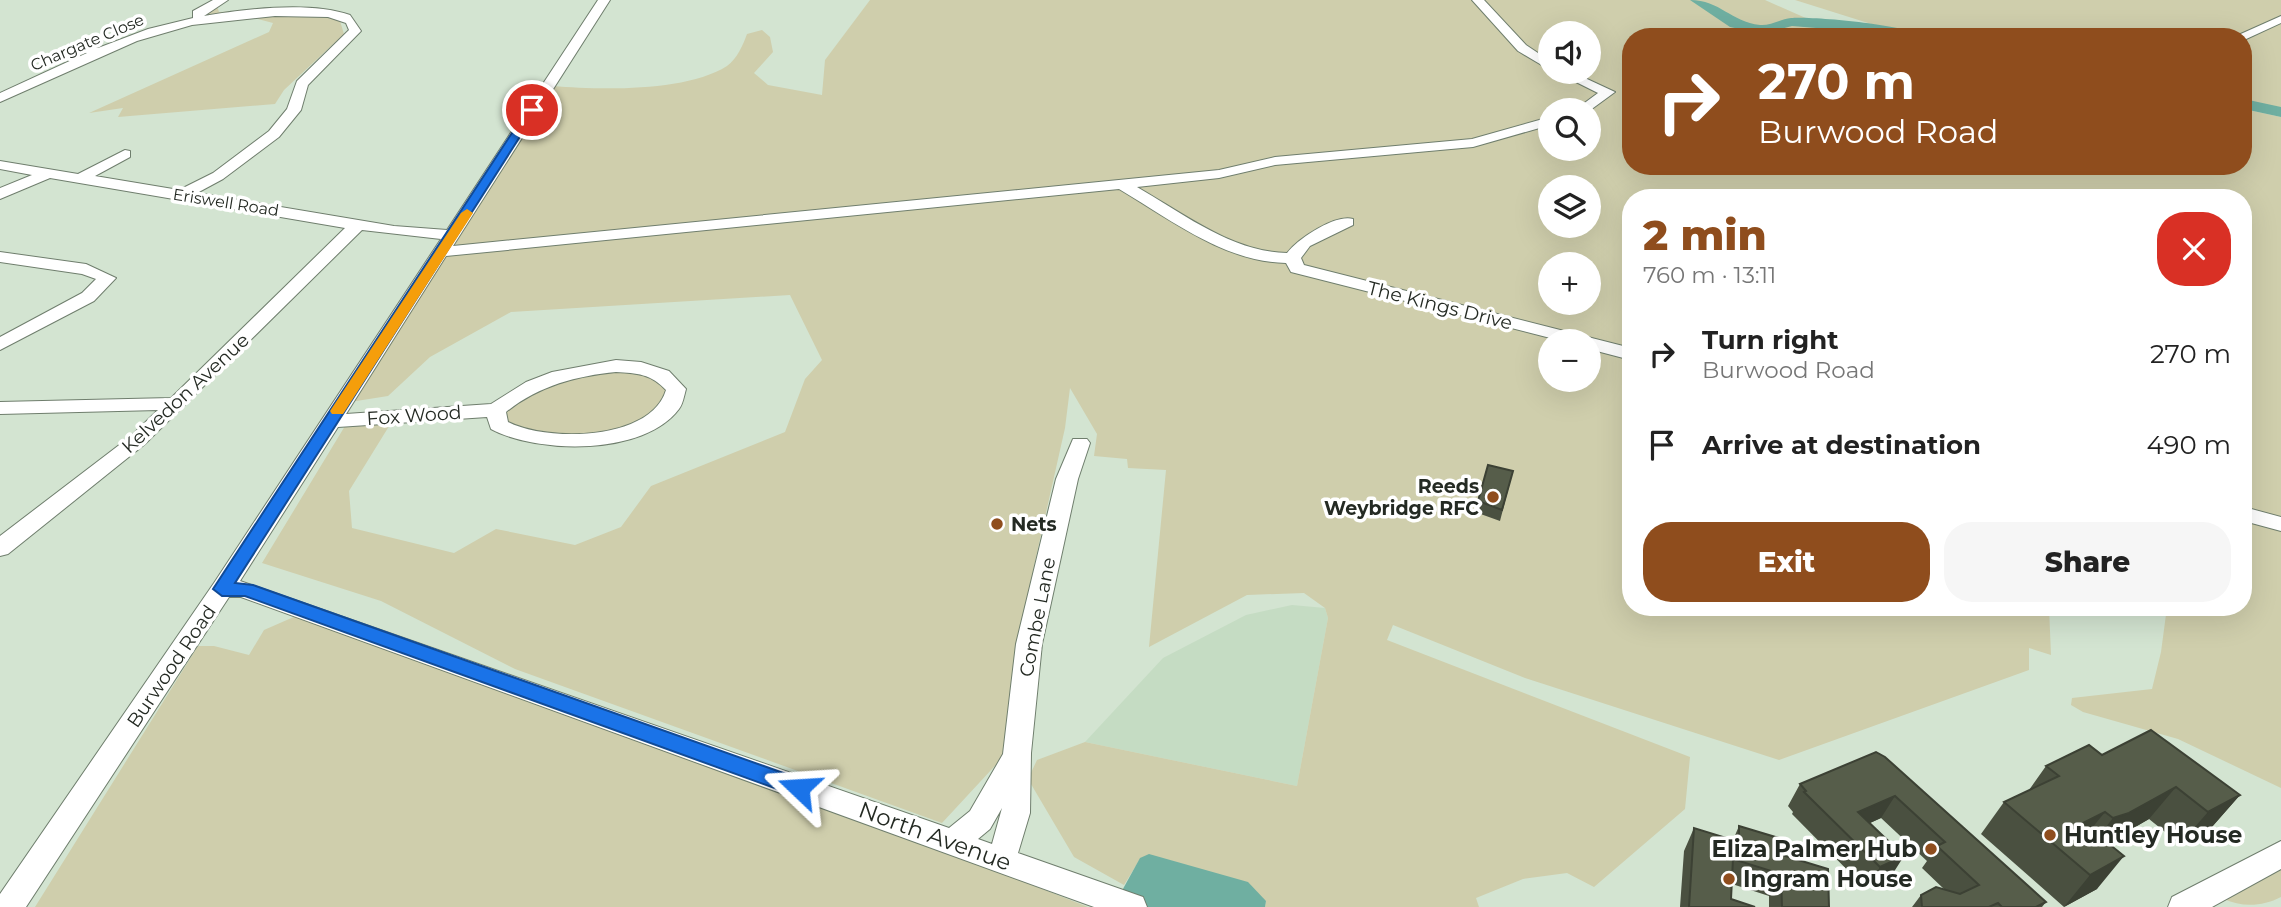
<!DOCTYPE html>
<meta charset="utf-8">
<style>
:root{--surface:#fff;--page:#f6f6f6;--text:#222;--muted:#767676;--accent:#8f4d1d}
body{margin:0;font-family:Montserrat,sans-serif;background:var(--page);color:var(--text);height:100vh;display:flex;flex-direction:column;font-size:26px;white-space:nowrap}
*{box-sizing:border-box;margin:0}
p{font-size:23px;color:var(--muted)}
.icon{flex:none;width:38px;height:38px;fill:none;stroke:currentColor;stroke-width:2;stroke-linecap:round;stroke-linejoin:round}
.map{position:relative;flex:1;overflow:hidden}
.details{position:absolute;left:1622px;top:189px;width:630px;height:427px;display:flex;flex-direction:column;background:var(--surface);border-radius:28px;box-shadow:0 7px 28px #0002}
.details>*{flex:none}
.banner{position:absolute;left:1622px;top:28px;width:630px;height:147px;border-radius:28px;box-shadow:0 7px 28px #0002;background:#8f4d1d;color:#fff;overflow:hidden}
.controls{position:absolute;left:1538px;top:21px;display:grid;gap:14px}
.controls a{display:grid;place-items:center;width:63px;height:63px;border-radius:50%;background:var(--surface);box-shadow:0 7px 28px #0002;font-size:35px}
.pin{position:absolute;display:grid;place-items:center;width:60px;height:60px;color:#fff;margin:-30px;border:4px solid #fff;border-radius:50%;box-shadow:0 2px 7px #0007}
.me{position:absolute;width:77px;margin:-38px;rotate:290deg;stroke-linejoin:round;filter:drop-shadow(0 0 5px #0008)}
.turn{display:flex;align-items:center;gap:24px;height:147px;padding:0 21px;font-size:32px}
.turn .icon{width:91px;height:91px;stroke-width:2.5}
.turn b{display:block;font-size:49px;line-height:60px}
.round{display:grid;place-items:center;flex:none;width:74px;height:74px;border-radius:28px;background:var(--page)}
.head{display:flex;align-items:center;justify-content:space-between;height:119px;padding:0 21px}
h1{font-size:42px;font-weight:800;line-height:52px;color:var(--accent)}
.primary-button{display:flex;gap:14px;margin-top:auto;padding:14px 21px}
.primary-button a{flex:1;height:80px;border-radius:28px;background:var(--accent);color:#fff;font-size:28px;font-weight:800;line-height:80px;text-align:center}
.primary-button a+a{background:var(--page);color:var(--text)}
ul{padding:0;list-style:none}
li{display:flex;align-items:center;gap:21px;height:91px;padding:0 21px}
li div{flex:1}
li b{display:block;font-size:26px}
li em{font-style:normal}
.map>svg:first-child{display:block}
.built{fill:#c5dcc3}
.green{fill:#cfceac;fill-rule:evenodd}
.water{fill:#6fafa1}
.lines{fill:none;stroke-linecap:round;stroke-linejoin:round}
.river{fill:#6fafa1;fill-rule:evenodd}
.minor-casing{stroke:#6f7e6d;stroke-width:2}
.minor{fill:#fff;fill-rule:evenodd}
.wall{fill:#4a5040}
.shaded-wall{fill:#3c4134}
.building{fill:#565d4a;stroke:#3c4134;stroke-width:2}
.route{fill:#1a73e8;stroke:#114b97;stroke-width:2}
.slow{fill:#f59e0b}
.poi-dot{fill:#8f4d1d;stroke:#fff;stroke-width:2.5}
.labels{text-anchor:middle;stroke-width:7;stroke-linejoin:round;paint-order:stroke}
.far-street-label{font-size:16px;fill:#242a23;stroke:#fff}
.street-label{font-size:19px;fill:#242a23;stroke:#fff}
.poi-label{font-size:19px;font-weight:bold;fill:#242a23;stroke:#fff;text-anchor:end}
.near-poi-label{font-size:23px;font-weight:bold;fill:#242a23;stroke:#fff;text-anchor:start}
.near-street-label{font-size:23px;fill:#242a23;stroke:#fff}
</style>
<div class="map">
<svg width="2281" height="907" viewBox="0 0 2281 907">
<rect width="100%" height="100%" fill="#d3e4d1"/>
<!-- built -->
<path class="built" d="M1292 605 1325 608 1328 618 1297 786 1085 742 1163 658 1246 615Z"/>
<!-- green -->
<path class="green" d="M870 0H1765L1817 23 1824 20 1877 31 1884 28 1795 0H2281V112L2244 104V37H1631V166H2244V109L2281 117V788L2178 739 2083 712 2071 705 2072 698 2152 689 2161 652 2167 607H2244V198H1631V365L1624 364 1631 366V607H2049L2051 655 2029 648V670L1779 760 1525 678 1393 625 1387 640 1690 757 1685 809 1594 887 1567 873 1523 879 1476 898 1479 907H1265L1266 901 1140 859 1124 885 1074 857 1028 779 1037 760 1085 742 1297 786 1328 618 1325 608 1304 593 1247 595 1149 647 1166 470 1128 468 1127 459 1094 456 1097 434 1070 388 1065 428 1034 566 1005 755 942 823 515 669 381 601 262 563 345 426 391 423 349 491 352 528 454 553 496 529 575 545 621 527 651 486 785 432 805 379 822 360 790 295 511 312 430 357 388 396 350 402 553 86C601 90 686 92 727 66 737 59 743 45 747 34L762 30 770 37 773 52 754 73 768 85 822 95 825 60ZM1550 33H1589V72H1550ZM1550 110H1589V149H1550ZM1550 187H1589V226H1550ZM1550 264H1589V303H1550ZM1550 341H1589V380H1550Z
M217 6 219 12 295 9 340 21 344 34 284 90 275 104 118 117 123 108 89 113 269 32 273 23 250 17 191 25Z
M623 371 650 376 671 393 641 422 581 438 512 429 504 415C517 382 590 373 623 371Z
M296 616 947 851 1088 907H35L198 646H214L249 655 264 630Z
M2281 867V897C2262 907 2241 907 2224 899Z"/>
<!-- water -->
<path class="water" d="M1149 854 1248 882 1266 901 1265 907H1113L1140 858Z"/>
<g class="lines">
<!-- river -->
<path class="river" d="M1690 0C1720 0 1731 22 1760 25 1770 26 1781 19 1791 18 1812 16 1911 25 1924 37L1792 26 1763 34 1730 27Z
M2244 99 2281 107V117L2244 109Z"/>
<!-- minor casing -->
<g class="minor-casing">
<path id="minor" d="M213 0H228L204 16C245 9 310 1 350 15L361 31 308 85 301 110 279 137 223 179 197 193 394 226 447 230 598 0H610L453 246 1219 170 1275 157 1472 139 1550 117V125L1473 147 1275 165 1219 178 1137 187C1184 214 1232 252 1287 253 1298 239 1335 214 1353 219V225L1310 246 1301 258 1304 265 1631 348V360L1589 349V341H1562L1291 272 1286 263C1224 262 1170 219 1119 189L446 256 346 414 491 404 526 382 552 372 616 360 641 362 669 371 686 389C684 396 683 404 679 409 644 456 537 454 491 429L487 417 338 427 240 581 949 828 970 811 1003 754 1016 644 1056 479 1073 439H1087L1090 443 1078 479 1042 644 1031 753 1030 813 1018 853 1143 897 1147 907H1094L241 597H229L26 907H0V894L214 583 441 239 362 230 145 444 8 554 0 556V536L131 436 158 410 0 414V402L171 398 345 228 50 178 0 199V188L32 175 0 169V161L78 174 125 150 130 151V157L95 176 179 190 213 173 269 131 287 109 297 81 349 30 346 23 328 17 275 16 192 25 137 41 0 102V93L87 53 70 50V44L98 48 148 29 193 18V11ZM616 372C637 373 651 374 666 390 651 441 547 442 508 422L506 412C538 386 576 376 616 372ZM1002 808 992 844 978 839 990 829Z
M1472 0H1484L1526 45 1550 61V70L1518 51Z
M2281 16V23L2244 40V37H2234Z
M1556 72H1572L1615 92 1589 111 1575 110 1598 93Z
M0 252 86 264 116 278 94 301 0 350V337L82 293 96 279 82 274 0 262Z
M2244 507 2281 517V531L2244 521Z
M2281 841V869L2212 907H2168L2172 897Z"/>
</g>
<!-- minor -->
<use href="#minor" class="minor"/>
</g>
<!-- wall -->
<path class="wall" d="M1513 471 1500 521 1475 512 1478 501Z
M1876 752 2046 902 2042 907H1912L1921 895 1945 890 1922 868 1927 861 1881 818 1870 823 1890 878 1866 889 1792 814 1793 812 1788 806 1800 784Z
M2102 755 2240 795 2211 828 2180 844 2149 819 2108 843 2097 889 2064 907 1981 834 2004 802 2029 790 2046 766Z
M1739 826 1782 855 1829 907H1769V896L1732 884 1731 899 1755 907H1680L1684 851 1694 828 1733 840Z"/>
<!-- shaded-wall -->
<path class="shaded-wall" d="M2176 787 2149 819 2102 846 2087 851 2113 818Z
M2240 795 2211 828 2180 844 2208 812Z
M1895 796 1881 818 1845 834 1858 812Z
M2105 812 2079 844 2083 823Z
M1904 856 1890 878 1866 889 1880 867Z
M2124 856 2097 889 2064 907 2090 875Z"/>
<!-- building -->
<path class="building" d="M1488 465 1513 471 1502 510 1478 501Z
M2151 730 2240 795 2208 812 2176 787 2129 813 2113 818 2105 812 2083 823 2124 856 2090 875 2004 802 2059 776 2046 766 2089 745 2102 755Z
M1876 752 1885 757 2046 902 2036 907H2002L1998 903 1989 907H1922L1921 895 1936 887 1960 894 1979 885 1937 846 1945 842 1895 796 1858 812 1904 856 1880 867 1804 792 1806 791 1800 784Z
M1739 826 1782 839V855L1828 869 1829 907H1782L1781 874 1733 859 1731 899 1755 907H1689L1694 828 1739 842Z"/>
<!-- route -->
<path class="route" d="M532 107 537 110 235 583 253 585 806 781 810 788 806 794 799 796 791 794 245 596H222L213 589 527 110Z"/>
<!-- slow -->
<path class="slow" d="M467 209 473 213 345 411 343 414H332L330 411 461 213Z"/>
<!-- markers -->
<g class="poi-dot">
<circle cx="1493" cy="497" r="7"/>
<circle cx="997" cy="524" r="7"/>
<circle cx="2050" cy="835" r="7"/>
<circle cx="1931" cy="849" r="7"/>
<circle cx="1729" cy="879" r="7"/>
</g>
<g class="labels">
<!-- far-street labels -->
<g class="far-street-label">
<text transform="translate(87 42) rotate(-23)" y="6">Chargate Close</text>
<text transform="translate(226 202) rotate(9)" y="6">Eriswell Road</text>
</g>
<!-- street labels -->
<g class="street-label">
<text transform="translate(1440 305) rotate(14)" y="7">The Kings Drive</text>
<text transform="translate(185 393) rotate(-43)" y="7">Kelvedon Avenue</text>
<text transform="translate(414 415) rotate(-4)" y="7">Fox Wood</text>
<text transform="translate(1037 617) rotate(-79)" y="7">Combe Lane</text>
<text transform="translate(171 666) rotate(-56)" y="7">Burwood Road</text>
</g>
<!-- poi labels -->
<g class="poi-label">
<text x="1479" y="493">Reeds<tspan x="1479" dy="22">Weybridge RFC</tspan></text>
<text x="1011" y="531" text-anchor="start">Nets</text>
</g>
<!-- near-poi labels -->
<g class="near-poi-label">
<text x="2064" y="843">Huntley House</text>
<text x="1917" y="857" text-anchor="end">Eliza Palmer Hub</text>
<text x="1743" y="887">Ingram House</text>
</g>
<!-- near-street labels -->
<g class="near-street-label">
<text transform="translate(935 836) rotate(20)" y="8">North Avenue</text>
</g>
</g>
</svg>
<div class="controls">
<a><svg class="icon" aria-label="sound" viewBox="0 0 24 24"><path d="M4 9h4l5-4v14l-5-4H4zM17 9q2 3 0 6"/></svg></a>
<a><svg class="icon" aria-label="search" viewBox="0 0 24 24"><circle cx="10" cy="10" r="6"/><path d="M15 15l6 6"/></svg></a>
<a><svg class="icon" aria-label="layers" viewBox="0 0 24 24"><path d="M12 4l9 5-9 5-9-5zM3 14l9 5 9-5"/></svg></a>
<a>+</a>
<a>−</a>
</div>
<div class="pin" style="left:532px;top:110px;background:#d93025"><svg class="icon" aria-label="arrive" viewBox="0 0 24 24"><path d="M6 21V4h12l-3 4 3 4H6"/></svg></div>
<svg class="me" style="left:799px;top:788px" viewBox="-20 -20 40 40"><path d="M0-17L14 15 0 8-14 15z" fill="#1a73e8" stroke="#fff" stroke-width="4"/></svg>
<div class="banner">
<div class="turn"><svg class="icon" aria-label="right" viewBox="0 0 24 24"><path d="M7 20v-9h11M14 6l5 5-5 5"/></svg><div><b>270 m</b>Burwood Road</div></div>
</div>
<section class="details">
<div class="head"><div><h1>2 min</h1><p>760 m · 13:11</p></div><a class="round" style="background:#d93025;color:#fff"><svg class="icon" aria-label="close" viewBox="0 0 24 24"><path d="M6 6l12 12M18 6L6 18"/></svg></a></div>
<ul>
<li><svg class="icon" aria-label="right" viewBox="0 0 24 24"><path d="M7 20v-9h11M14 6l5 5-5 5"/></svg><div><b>Turn right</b><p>Burwood Road</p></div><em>270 m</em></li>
<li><svg class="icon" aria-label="arrive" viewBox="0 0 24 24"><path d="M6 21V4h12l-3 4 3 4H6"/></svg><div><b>Arrive at destination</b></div><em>490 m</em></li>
</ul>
<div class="primary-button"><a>Exit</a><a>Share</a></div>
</section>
</div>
